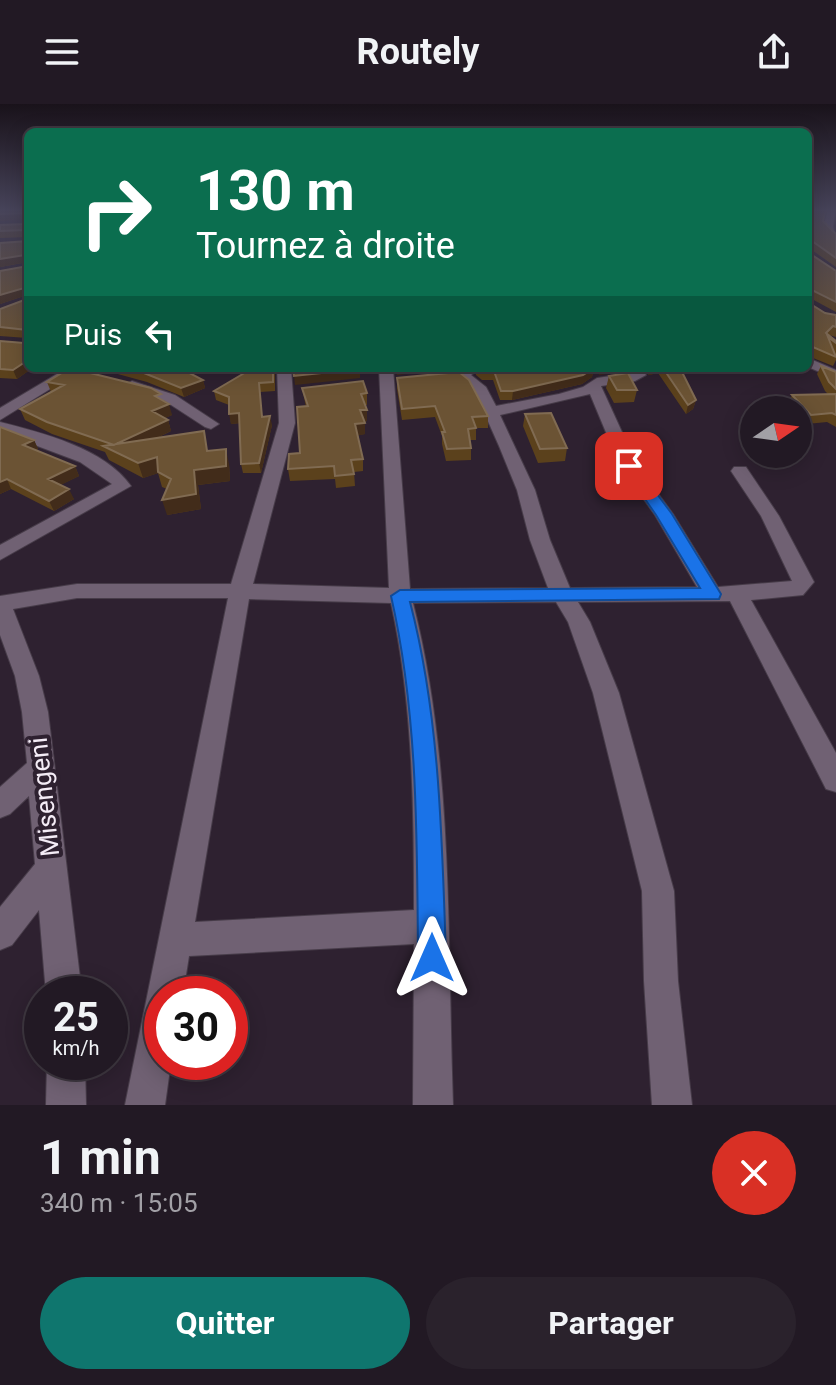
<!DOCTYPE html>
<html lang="fr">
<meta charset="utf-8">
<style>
:root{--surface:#221924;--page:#2a222c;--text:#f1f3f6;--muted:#a2a0a6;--line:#3f3841;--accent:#0f766e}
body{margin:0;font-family:Roboto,sans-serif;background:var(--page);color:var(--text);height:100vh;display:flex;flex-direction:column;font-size:30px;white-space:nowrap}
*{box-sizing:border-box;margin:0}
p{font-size:26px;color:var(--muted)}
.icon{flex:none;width:44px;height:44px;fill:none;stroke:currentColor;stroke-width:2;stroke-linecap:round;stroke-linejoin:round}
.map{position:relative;height:1001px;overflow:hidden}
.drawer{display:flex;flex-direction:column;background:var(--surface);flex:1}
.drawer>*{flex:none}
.top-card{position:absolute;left:24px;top:24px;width:788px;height:244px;border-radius:12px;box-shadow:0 4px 20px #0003,0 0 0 2px var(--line);background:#0b6e4f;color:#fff;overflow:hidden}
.needle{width:52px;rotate:77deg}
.fabs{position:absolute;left:740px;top:292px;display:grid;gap:16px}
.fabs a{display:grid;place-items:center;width:72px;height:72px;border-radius:50%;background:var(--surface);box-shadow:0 4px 20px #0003,0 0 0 2px var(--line);font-size:40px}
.speed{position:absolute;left:24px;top:872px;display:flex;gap:16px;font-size:40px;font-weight:700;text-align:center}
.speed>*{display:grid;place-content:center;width:104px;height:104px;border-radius:50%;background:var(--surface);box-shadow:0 4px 20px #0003,0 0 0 2px var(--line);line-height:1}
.speed small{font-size:20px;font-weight:400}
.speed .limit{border:12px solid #d22;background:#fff;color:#111}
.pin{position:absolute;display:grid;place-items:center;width:68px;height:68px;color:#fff;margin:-34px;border-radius:16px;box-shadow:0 4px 12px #0006}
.me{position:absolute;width:88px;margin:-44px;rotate:0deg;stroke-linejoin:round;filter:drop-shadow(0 0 6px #0008)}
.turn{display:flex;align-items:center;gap:28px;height:168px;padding:0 40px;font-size:36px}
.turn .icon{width:104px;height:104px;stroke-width:2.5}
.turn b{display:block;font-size:56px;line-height:68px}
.then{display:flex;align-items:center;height:76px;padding:0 40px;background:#0003;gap:16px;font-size:30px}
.round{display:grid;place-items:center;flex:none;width:84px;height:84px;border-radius:42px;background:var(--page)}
.head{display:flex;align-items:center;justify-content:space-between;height:136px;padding:0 40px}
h1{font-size:48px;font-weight:700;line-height:60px}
.action{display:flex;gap:16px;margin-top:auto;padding:16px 40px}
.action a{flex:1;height:92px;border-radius:48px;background:var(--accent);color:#fff;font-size:32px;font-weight:700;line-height:92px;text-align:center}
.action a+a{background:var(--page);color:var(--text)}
header{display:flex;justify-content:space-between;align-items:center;height:104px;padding:0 40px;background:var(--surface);font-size:36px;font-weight:700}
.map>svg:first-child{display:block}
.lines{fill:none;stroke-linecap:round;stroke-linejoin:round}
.minor-casing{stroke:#473c49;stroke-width:2}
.minor{fill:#706173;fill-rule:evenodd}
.wall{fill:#5b411c}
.shaded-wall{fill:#422c1a}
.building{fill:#6b5334;stroke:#806b52;stroke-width:2}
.route{fill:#1a73e8;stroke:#114b97;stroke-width:2}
.labels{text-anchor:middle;stroke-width:8;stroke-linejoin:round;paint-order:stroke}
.near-street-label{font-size:26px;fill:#f4ecf6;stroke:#2e2130}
</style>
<header><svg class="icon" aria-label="menu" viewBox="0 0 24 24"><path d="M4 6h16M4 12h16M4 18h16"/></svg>Routely<svg class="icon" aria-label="share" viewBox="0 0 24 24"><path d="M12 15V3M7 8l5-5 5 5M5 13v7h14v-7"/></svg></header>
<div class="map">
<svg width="836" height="1001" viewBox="0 0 836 1001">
<rect width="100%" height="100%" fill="#2e2130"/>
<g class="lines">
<!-- minor casing -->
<g class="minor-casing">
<path id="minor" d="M828 106H836L833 122 836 137 823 122Z
M808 254 836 266V275L808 263Z
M67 264H84L0 316V304Z
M277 264H291L295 319 253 480 389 484 379 264H393L410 485 548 484 530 436 517 386 499 342 475 288 455 271 464 264H481L471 271 486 283 496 302 559 290 583 283 597 274 631 269 627 264H641L646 271 635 277 601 282 637 361 673 410 718 483 792 477 761 412 731 367 734 363H746L779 412 814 478 803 491 751 496 836 649V688L826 685 730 497 578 498 590 518 619 589 674 787 678 877 692 1001H652L644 877 642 787 593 589 568 518 556 498 413 499C454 660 447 836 453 1001H413L414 840 189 852 183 890H162V958H171L165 1001H125L228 494H77L13 505 39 572 48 608 82 890H46L39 806 12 841 0 846V803L35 760 29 692 10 710 0 714V683L27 659 22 608 15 572 0 531V492L77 480H231L279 319ZM590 290 620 362 655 411 697 483 570 484 550 436 535 386 500 311ZM249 495 391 499C413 599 414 704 414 806L195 818Z
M132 277 175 291 219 320 211 325 205 323 165 297 127 284 125 281Z
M0 318C43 329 104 344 131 382L0 456V441L112 380 80 358 0 328Z
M47 958H85L86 1001H46Z"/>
</g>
<!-- minor -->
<use href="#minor" class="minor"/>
</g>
<!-- wall -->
<path class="wall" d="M808 106 823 117 836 130V163L809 144V149L836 167V208L810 194 809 199 825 209 836 211V233L829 231 836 237V256L833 262 808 252Z
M28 118V133L0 134V121L26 120Z
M28 134V264H62L56 267 31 265 17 275 0 274V237L24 239 28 236 27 234 0 232V205L27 195V191L0 200 28 162V158L0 163 28 137Z
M821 262 836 268V323L827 318 807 320 798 311V306H794L788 300 792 291 828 290 825 287 817 270Z
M91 264H191L186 267 203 276 205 284 184 293 147 278 103 266Z
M275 264V287L260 288 262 312 272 321 261 369H243L241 360 240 319 231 320 229 301 216 296 214 287Z
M476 264H594L592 273 582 280 512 296H500L493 276H482L476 271Z
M643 264H680L696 296 693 305 686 310 658 269 649 271Z
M609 272 637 286 634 298 614 299 606 284Z
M397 274 488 312V324H476V336H470L471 344V356L446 357 442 340V332L435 313 402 316 397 285Z
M47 278 163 297 172 311 165 314 168 316 171 327 157 334 208 347 229 360 230 377 198 381 201 405 167 411V385L162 383 158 369 143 374 109 356 105 348 52 330 25 316 20 305 51 288Z
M302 284 367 289V301H365L367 317 364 318 365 330 358 331 363 355V367L354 368 355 382 336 384 335 375 290 377 288 365 300 349 306 303Z
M525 310 567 344 565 357 538 359 523 322Z
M0 323 34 336 38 345 36 346 75 362 79 372 60 381 74 395 54 407 11 385 0 390Z"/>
<!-- shaded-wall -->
<path class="shaded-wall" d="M26 109 28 115 0 117V110Z
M25 151 27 158 0 163V155Z
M24 184 27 191 0 200V191Z
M27 256 28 264 31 265 17 275 13 266Z
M397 264H455L397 271Z
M600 264H626L625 267 599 271Z
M650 264H660L658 269 649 271Z
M360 265V274L295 281 294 272Z
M594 265 592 273 582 280 512 296 513 287Z
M203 276 205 284 184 293 181 284Z
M696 296 693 305 686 310 688 301Z
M169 300 172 311 155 319 152 307Z
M360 306H367V317L361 318Z
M239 309 241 319 231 320 229 310Z
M270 312 272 321 261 369 259 359Z
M168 316 171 327 121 351 114 341Z
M365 319V330L356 332 355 320Z
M34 336 38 345 28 351 23 341Z
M226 345 229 360 230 377 198 381 201 405 167 411 162 396 194 366Z
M157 353 162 368 143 374 138 359Z
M75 362 79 372 53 385 48 375Z
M7 375 11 385 0 390V378Z
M69 385 74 395 54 407 49 397Z"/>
<!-- building -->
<path class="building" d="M0 106H28V116L26 109 0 110Z
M808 106H826L823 117 836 130V154L812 137H808L809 149 836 167V198L810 185 809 199 825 209 836 211V223L833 222 826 229 836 237V239L828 233 836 253 813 243 808 244Z
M28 118V129L25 126 0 127V121L26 120Z
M28 134V154L25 151 0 155V139L28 137Z
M28 157V186L24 184 0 191V167L28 162Z
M28 187V256L13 266 0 265V237L24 239 28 236 27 226 0 223V205L27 195Z
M821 262 836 268V285L829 278Z
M70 264 151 284 161 290 155 292 169 300 152 307 168 316 114 341 47 318 20 305 64 281 47 278Z
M126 264H180L203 276 181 284 144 269Z
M253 264H273V278L259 279 262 313 270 312 259 359 241 360 239 309 229 310V293L214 287Z
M293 264H359L360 265 294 272Z
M479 264H594L583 271 513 287H501L494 267 483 268Z
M663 264H680L696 296 688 301Z
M459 268 469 276 488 312 472 313 476 324 468 325 471 344 447 345 442 328H445L435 302 402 305 397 274Z
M628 269 637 286H617L609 272Z
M363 277 367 289 361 290 367 306H360L365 319 355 320 363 355 351 356 354 370 335 372 334 362 288 365 289 350 300 349 297 303 308 302 302 284Z
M836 290V311L832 309 811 311 792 291Z
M551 309 567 344 540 345 525 310Z
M0 323 34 336 23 341 75 362 48 375 69 385 49 397 7 375 0 378Z
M204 327 207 347 226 345V362L194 366 196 390 162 396 171 375 158 368 157 353 138 359 103 342Z"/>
<!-- sky -->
<linearGradient id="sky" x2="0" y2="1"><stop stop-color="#19121a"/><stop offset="0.43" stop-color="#464359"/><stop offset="1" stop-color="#464359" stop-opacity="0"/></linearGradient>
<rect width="836" height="246" fill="url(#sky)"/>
<!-- route -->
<path class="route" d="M629 358 634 359 672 410 721 490 719 495 410 498C440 613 442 735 446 854L442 864 432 868 422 864 418 854C417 733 418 610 391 492L400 486 700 484 656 411 622 362Z"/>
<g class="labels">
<!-- near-street labels -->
<g class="near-street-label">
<text transform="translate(44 693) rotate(-96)" y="9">Misengeni</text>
</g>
</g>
</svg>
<div class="fabs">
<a><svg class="needle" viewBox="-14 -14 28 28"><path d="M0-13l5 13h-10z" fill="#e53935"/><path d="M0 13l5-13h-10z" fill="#a2a0a6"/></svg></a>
</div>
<div class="speed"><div>25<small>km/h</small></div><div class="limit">30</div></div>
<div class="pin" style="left:629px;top:362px;background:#d93025"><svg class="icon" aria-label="arrive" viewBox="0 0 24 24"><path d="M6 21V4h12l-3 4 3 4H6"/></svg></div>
<svg class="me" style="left:432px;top:854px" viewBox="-20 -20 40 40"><path d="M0-17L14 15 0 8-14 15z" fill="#1a73e8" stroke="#fff" stroke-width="4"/></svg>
<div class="top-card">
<div class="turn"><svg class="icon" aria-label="right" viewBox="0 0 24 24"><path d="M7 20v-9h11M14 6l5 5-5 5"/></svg><div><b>130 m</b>Tournez à droite</div></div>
<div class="then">Puis<svg class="icon" aria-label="left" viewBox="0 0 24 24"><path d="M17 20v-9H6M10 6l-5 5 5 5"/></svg></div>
</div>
</div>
<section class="drawer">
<div class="head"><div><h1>1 min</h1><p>340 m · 15:05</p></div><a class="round" style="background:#d93025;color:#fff"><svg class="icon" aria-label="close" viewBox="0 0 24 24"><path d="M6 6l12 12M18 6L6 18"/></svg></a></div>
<div class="action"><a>Quitter</a><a>Partager</a></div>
</section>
